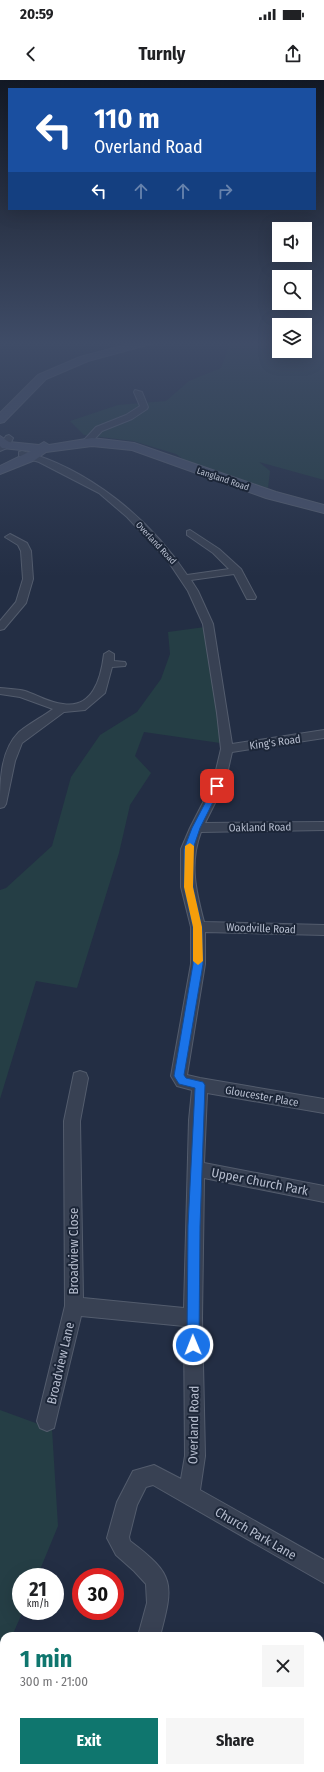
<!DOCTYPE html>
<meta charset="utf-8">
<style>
:root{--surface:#fff;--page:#f6f6f6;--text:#202124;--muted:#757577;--accent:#0f766e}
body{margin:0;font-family:"Fira Sans Condensed",sans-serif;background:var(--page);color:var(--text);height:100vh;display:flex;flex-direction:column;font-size:15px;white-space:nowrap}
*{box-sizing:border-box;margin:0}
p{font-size:13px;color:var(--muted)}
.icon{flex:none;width:22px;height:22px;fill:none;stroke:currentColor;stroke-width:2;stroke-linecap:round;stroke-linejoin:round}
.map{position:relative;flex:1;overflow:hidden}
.panel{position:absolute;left:0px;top:1552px;width:324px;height:140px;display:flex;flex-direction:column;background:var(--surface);border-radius:12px 12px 0 0;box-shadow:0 4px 16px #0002}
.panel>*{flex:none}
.banner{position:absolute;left:8px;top:8px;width:308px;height:122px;border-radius:0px;box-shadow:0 4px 16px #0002;background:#1a4fa0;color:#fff;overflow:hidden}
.buttons{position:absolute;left:272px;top:142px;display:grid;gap:8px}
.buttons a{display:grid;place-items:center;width:40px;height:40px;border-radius:0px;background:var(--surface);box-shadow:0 4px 16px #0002;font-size:20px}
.speed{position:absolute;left:12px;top:1488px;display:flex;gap:8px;font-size:20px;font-weight:700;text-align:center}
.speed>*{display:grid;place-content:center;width:52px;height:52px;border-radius:50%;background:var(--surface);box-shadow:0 4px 16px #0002;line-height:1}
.speed small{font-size:10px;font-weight:400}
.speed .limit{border:6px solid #d22;background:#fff;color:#111}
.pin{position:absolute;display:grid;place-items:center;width:34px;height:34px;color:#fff;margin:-17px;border-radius:8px;box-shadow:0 2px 6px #0006}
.me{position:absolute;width:44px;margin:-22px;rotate:359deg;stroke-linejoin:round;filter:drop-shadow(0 0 3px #0008)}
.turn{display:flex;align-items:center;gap:14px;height:84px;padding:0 20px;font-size:18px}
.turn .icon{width:52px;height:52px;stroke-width:2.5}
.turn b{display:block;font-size:28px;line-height:34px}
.lanes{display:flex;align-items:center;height:38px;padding:0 20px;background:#0003;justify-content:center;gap:20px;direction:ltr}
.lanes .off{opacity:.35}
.round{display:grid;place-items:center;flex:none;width:42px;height:42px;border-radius:0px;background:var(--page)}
.headline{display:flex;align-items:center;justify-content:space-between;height:68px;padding:0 20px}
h1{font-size:24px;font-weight:700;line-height:30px;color:var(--accent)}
.primary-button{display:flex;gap:8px;margin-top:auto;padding:8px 20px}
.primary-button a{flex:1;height:46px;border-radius:0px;background:var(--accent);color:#fff;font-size:16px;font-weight:700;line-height:46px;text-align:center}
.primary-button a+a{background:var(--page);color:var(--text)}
.status{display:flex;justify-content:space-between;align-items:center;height:28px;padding:0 20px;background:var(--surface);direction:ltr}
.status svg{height:11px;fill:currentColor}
header{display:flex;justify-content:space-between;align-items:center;height:52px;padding:0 20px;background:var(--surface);font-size:18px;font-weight:700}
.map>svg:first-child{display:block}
.green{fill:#253e45}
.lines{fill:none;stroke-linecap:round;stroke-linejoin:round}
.street-casing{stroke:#535c6d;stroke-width:2}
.secondary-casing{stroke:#535c6d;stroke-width:2}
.street{fill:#384153;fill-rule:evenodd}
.secondary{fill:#454f67;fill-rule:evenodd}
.route{fill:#1a73e8;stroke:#114b97}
.slow{fill:#f59e0b}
.labels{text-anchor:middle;stroke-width:4;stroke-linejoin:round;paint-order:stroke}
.far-street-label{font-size:9px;fill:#b5bccd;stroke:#1c2638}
.street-label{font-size:11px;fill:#b5bccd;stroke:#1c2638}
.near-street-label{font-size:13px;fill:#b5bccd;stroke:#1c2638}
</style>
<div class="status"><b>20:59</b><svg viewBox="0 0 49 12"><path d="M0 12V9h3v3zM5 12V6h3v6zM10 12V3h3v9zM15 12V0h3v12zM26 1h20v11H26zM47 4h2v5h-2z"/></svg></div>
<header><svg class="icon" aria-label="back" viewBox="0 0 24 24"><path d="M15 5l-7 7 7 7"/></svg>Turnly<svg class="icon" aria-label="share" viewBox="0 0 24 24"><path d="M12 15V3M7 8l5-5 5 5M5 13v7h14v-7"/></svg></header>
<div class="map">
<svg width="324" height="1692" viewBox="0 0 324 1692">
<rect width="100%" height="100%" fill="#232e44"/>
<!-- green -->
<path class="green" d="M231 261H279V271H305V261H324V400L259 382 270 391 268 408 190 384 176 374 133 361 84 355 70 341 118 325 166 321 189 301 221 288Z
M205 547 220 650V663L144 652 135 676 151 693 130 725 119 773 77 908 36 901 0 1019V810L6 808 52 766 71 697 100 655 137 632 161 599 170 574 168 552Z
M0 1330 52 1349 58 1446 37 1497H21V1531H23L12 1556H4V1576L0 1585Z"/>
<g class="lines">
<!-- street casing -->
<g class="street-casing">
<path id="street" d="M135 310 142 312 148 327 147 329 132 339 102 351 90 364H84V360L96 347 126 335 140 326 134 312Z
M9 355 13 358 9 367 0 371V365L6 356Z
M22 371C88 388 150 439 187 495L229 489 213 473 187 455V451L190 450 219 469 241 489 256 517 255 519H247L234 494 191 500 198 511 213 544 232 664 324 650V658L232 672 225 703 205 743 324 742V750L201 752C189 784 196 811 204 842L324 845V855L205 852V884L187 995 200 998 324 1019V1033L207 1013 204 1083 324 1106V1122L204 1098 202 1238 205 1376 200 1410 324 1480V1503L153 1405 146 1407 137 1425 129 1457 130 1461C175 1495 174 1503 160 1556H138L147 1523 146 1504 134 1491 116 1475 107 1458 117 1422 133 1391 154 1385 181 1399 185 1376 184 1246 81 1236 54 1348 47 1351 40 1348 37 1341 65 1226 64 1041 74 993 80 991 86 993 88 998 80 1041 83 1218 184 1228 189 1040 192 1010 177 1006 171 996 191 884V847L181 807V769L190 748 213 703 221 669 217 633 203 544 188 511 168 481 127 437 99 413 39 382 19 376V372Z
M10 454 27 463 31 471 33 499 26 523 4 549 0 550V541L16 522 23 499 21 471 18 465 5 457Z
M109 571 114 574V581L125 582 126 584 125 586 112 587 105 613 85 630 64 632 22 663 15 681 6 724 4 727 0 728C0 702 0 671 19 652 30 643 42 637 53 629L20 617 0 614V608C8 609 17 609 25 611 37 615 50 623 63 624 93 629 101 598 104 574Z
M97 1688H121L120 1692H96Z
M202 1688H226L225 1692H201Z"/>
</g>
<!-- secondary casing -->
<g class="secondary-casing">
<path id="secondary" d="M140 261H155L154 263 88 281 46 299 4 342 0 343V333L38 295 80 277Z
M0 356 9 362 39 365 44 362 49 365 92 358 134 363 276 412 324 425V433L266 418 132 370 92 366 46 372 35 380 0 394V386L31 371 2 368 0 366Z"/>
</g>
<!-- street -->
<use href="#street" class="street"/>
<!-- secondary -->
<use href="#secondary" class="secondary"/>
</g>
<!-- sky -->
<linearGradient id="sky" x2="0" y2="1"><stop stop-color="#131925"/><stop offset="0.53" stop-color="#3f4c67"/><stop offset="1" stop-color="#3f4c67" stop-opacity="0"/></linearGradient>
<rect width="324" height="497" fill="url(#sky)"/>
<!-- route -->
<path class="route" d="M215 704H217L221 706 200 748 193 769V807L202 847 203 884 184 995 186 998 203 1002 205 1005 200 1146 199 1265 197 1269 193 1271 189 1269 187 1265 188 1146 195 1008 179 1004 174 996 193 884V847L184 807V769L192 748Z"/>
<!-- slow -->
<path class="slow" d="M190 763 194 766 193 807 202 847 203 881 198 885 193 881V847L184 807 185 766Z"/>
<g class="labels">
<!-- far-street labels -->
<g class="far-street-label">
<text transform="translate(223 399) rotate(19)" y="3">Langland Road</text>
<text transform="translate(156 463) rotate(47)" y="3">Overland Road</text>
</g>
<!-- street labels -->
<g class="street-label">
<text transform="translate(275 662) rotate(-8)" y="4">King's Road</text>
<text transform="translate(260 747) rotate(-1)" y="4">Oakland Road</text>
<text transform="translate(261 848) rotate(2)" y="4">Woodville Road</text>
<text transform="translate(262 1016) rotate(10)" y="4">Gloucester Place</text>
</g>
<!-- near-street labels -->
<g class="near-street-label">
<text transform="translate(260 1101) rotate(11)" y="5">Upper Church Park</text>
<text transform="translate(73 1171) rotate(-90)" y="5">Broadview Close</text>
<text transform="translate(60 1283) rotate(-77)" y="5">Broadview Lane</text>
<text transform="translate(193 1345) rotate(-89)" y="5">Overland Road</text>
<text transform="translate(256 1453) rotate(30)" y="5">Church Park Lane</text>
</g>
</g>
</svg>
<div class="buttons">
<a><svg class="icon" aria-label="sound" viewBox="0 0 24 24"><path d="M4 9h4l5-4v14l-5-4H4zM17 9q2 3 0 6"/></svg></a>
<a><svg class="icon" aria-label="search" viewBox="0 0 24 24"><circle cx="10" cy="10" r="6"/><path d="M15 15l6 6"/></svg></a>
<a><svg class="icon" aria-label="layers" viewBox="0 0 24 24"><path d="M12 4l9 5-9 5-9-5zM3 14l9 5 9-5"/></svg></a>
</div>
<div class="speed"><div>21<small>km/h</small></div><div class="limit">30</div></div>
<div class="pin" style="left:217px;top:706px;background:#d93025"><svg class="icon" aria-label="arrive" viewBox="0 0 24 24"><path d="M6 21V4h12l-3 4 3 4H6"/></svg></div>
<svg class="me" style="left:193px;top:1265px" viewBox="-20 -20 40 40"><circle r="17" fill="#1a73e8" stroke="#fff" stroke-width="3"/><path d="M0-11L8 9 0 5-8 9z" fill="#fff"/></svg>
<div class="banner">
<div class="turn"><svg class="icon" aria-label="left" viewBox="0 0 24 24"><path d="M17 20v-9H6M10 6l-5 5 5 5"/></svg><div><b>110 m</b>Overland Road</div></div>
<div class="lanes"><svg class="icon" aria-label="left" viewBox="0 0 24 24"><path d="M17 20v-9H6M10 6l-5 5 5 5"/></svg><svg class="icon off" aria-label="ahead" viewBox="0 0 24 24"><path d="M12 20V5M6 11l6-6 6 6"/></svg><svg class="icon off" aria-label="ahead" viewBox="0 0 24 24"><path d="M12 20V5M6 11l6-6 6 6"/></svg><svg class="icon off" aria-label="right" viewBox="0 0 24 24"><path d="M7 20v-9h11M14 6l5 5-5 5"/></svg></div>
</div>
<section class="panel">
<div class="headline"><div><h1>1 min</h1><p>300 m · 21:00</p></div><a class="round"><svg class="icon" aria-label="close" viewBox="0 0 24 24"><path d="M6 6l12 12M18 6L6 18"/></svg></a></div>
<div class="primary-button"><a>Exit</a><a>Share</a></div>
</section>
</div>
